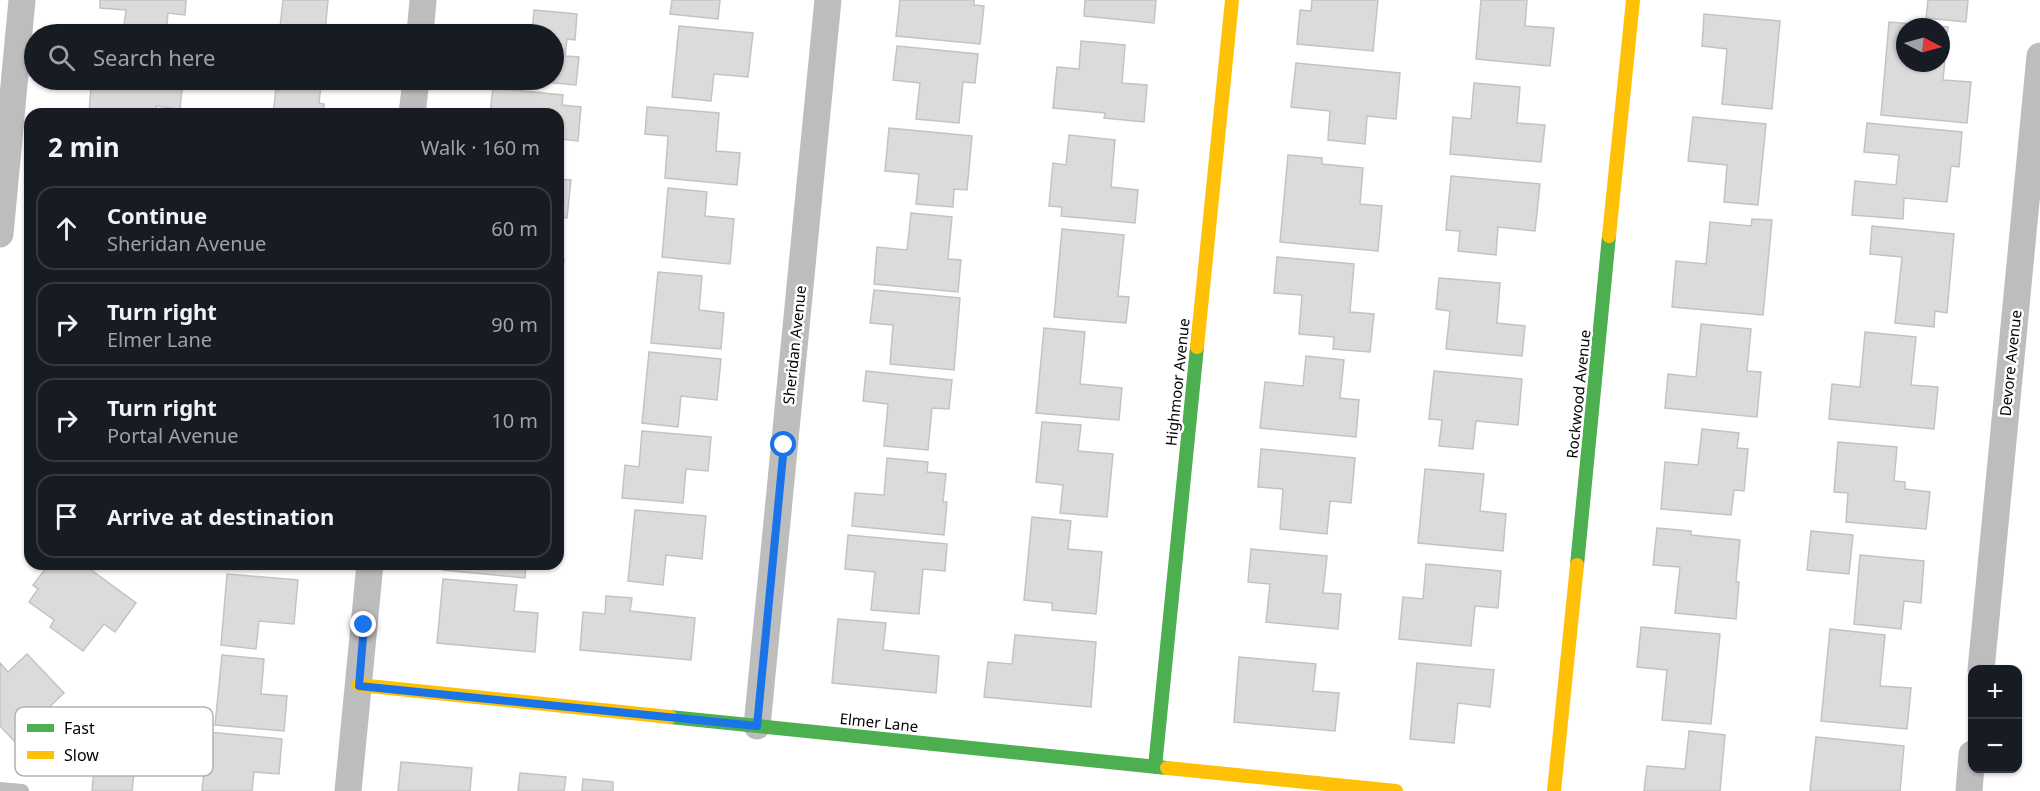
<!DOCTYPE html>
<html lang="en">
<head>
<meta charset="utf-8">
<style>
	body { margin:0; font-family:"Noto Sans",sans-serif; background:#242831; color:#f1f3f6 }
	.controls { position:absolute; right:18px; bottom:18px; display:grid; overflow:hidden; border-radius:12px; box-shadow:0 2px 4px #0004 }
	.controls button { width:54px; height:54px; display:grid; place-items:center; padding:0; border:0; border-bottom:2px solid #363941; background:#171b24; color:#f1f3f6; font:30px sans-serif }
	.compass { position:absolute; left:1896px; top:18px; width:54px; height:54px; border-radius:50%; background:#171b24; box-shadow:0 2px 4px #0004; rotate:96deg }
	.stop { position:absolute; width:18px; height:18px; margin:-14px; border:4px solid #1a73e8; border-radius:50%; background:#fff }
	.stop.end { background:#1a73e8; border-color:#fff; box-shadow:0 2px 6px #0008 }
	.list { margin:0; padding:0; list-style:none }
	h2 { display:flex; justify-content:space-between; align-items:center; height:78px; margin:0; padding:0 24px; font-size:26px }
	h2 small { font-size:20px; font-weight:400; color:#9ea1a6 }
	.list li { display:grid; grid-template-columns:39px 1fr auto; gap:18px; align-items:center; box-sizing:border-box; height:84px; margin:0 12px 12px; padding:0 12px; border:2px solid #363941; border-radius:18px }
	.list b { display:block; font-size:22px; white-space:nowrap }
	.list p { margin:0; font-size:20px; white-space:nowrap; color:#9ea1a6 }
	.list em { font-size:20px; font-style:normal; color:#9ea1a6 }
	.icon { flex:none; width:33px; height:33px; fill:none; stroke:currentColor; stroke-width:2; stroke-linecap:round; stroke-linejoin:round }
	.map { position:relative; flex:none; width:2040px; height:791px; overflow:hidden }
	.search { position:absolute; background:#171b24; box-shadow:0 2px 4px #0004; left:24px; top:24px; width:540px; height:66px; display:flex; align-items:center; gap:15px; box-sizing:border-box; padding:0 21px; border-radius:33px; color:#9ea1a6; font-size:22px }
	.panel { position:absolute; background:#171b24; box-shadow:0 2px 4px #0004; left:24px; top:108px; width:540px; height:462px; border-radius:18px }
	.map>svg:first-child { display:block }
	.building { fill:#dbdbdb; stroke:#c3c3c3; stroke-width:1.5; fill-rule:evenodd }
	.lines { fill:none; stroke-linecap:round; stroke-linejoin:round }
	.lane { stroke:#bdbdbd; stroke-width:14 }
	.street { stroke:#bdbdbd; stroke-width:27 }
	.fast { stroke:#4caf50; stroke-width:14 }
	.slow { stroke:#ffc107; stroke-width:14 }
	.route { stroke:#1a73e8; stroke-width:8 }
	.labels { text-anchor:middle; dominant-baseline:central; stroke-width:5; stroke-linejoin:round; paint-order:stroke }
	.street-label { font-size:15px; fill:#000; stroke:#fff }
	.key { fill:#fff; stroke:#b2b2b2; stroke-width:1.5 }
	.key-label { font-size:16px; fill:#000 }
</style>
</head>
<body>
<div class="map">
<svg width="2040" height="791" viewBox="0 0 2040 791">
	<rect width="100%" height="100%" fill="#fff"/>
	<!-- building -->
	<path class="building" d="M100,0H186L185,15L168,13L166,34H123L126,10L100,8Z
		M283,0H328L325,32L349,34H264L265,26L280,27Z
		M672,0H720L718,19L670,14Z
		M900,0H974V5L984,6L980,44L896,36Z
		M1085,0H1156L1154,23L1084,16Z
		M1312,0H1378L1373,51L1297,44L1300,10L1311,11Z
		M1481,0H1527L1525,26L1554,28L1550,66L1476,59Z
		M1928,0H1968L1966,22L1926,18Z
		M534,10L577,14L575,40L567,39L565,56L579,57L576,85L523,80H554V34H532Z
		M1704,14L1780,21L1772,109L1722,104L1727,49L1702,46Z
		M1889,22L1948,27L1943,80L1971,82L1967,123L1881,115ZM1905,27H1941V63H1905Z
		M679,26L753,33L748,77L714,74L711,101L672,97Z
		M1081,41L1125,45L1122,83L1147,85L1144,122L1104,118L1105,113L1053,108L1057,67L1079,69Z
		M897,46L978,54L975,83L963,82L959,123L916,119L920,83L893,80Z
		M1296,63L1400,73L1396,119L1367,116L1365,144L1328,140L1330,111L1291,107Z
		M119,80H183L180,109L156,106V114H89L91,87L118,89Z
		M277,81L321,85L319,103L324,104L323,114H273Z
		M1474,83L1520,87L1517,123L1545,125L1541,162L1450,154L1453,117L1471,119Z
		M493,88L563,95L562,105L581,107L578,141L560,139L558,153V114H490Z
		M647,107L719,113L716,151L740,153L737,185L665,178L668,136L645,134Z
		M1693,117L1766,124L1758,205L1724,202L1727,165L1688,161Z
		M1867,123L1962,132L1959,167L1951,166L1947,202L1904,198L1903,219L1852,215L1855,181L1896,185L1899,155L1864,152Z
		M889,128L972,136L967,190L954,189L953,207L916,204L919,174L885,171Z
		M1069,135L1115,140L1111,187L1138,190L1135,223L1061,216L1062,207L1049,206L1053,163L1066,165Z
		M1288,155L1322,158V164L1363,168L1360,204L1382,206L1378,251L1280,242Z
		M1451,176L1540,184L1535,231L1498,227L1496,255L1458,251L1460,231L1446,230Z
		M558,179L571,180L567,218L558,217Z
		M668,188L707,192L705,216L734,219L730,264L662,257Z
		M911,213L952,217L948,259L961,260L958,292L874,284L877,247L907,250Z
		M1752,219L1772,220L1763,315L1672,307L1676,261L1706,264L1710,222L1751,226Z
		M1872,226L1954,234L1947,313L1935,311L1934,327L1895,323L1902,257L1870,254Z
		M1062,229L1124,235L1118,296L1129,297L1126,323L1054,317Z
		M1277,257L1354,264L1350,312L1374,314L1370,352L1333,349L1334,337L1299,334L1302,295L1274,293Z
		M558,259H564L560,299H558Z
		M658,272L702,276L699,310L724,313L721,349L651,343Z
		M1439,278L1500,283L1497,323L1525,326L1522,356L1446,349L1450,311L1436,309Z
		M874,290L960,298L954,370L890,364L893,325L870,323Z
		M1701,324L1751,329L1747,371L1761,372L1757,417L1665,408L1668,374L1696,377Z
		M1044,328L1085,332L1080,384L1122,388L1119,420L1036,413Z
		M1865,332L1916,337L1911,385L1938,387L1934,429L1829,419L1832,384L1860,387Z
		M649,352L721,359L717,400L681,396L678,427L642,423Z
		M1306,356L1344,360L1340,398L1359,400L1356,437L1260,428L1265,382L1303,386Z
		M866,371L952,380L949,409L932,408L928,450L884,446L888,404L863,401Z
		M1434,371L1522,379L1518,425L1476,421L1473,449L1439,446L1442,420L1429,419Z
		M1042,422L1081,425L1078,451L1113,454L1107,517L1060,513L1063,485L1036,482Z
		M1702,429L1739,433L1737,448L1748,449L1744,491L1734,490L1731,515L1661,509L1665,462L1698,465Z
		M642,431L711,437L708,471L686,469L683,503L622,498L625,465L639,467Z
		M1838,442L1897,447L1894,481L1905,482V489L1930,492L1926,529L1846,522L1848,493L1834,492Z
		M1261,449L1355,458L1351,503L1330,501L1327,534L1280,529L1283,489L1258,487Z
		M887,458L928,462L927,472L946,474L943,502H947L944,535L852,526L855,493L884,495Z
		M1425,469L1484,474L1480,511L1506,514L1503,551L1418,543Z
		M635,510L706,516L702,559L666,555L663,585L628,581Z
		M1032,517L1071,521L1068,549L1102,552L1096,614L1052,610V603L1024,600Z
		M1657,528L1691,531V535L1740,540L1736,582H1739L1736,619L1675,613L1680,567L1653,565Z
		M1811,531L1853,535L1849,574L1807,570Z
		M848,535L947,544L945,571L923,569L919,614L871,610L875,572L845,569Z
		M1251,549L1327,556L1323,593L1341,594L1338,629L1266,622L1270,584L1248,582Z
		M1860,555L1924,561L1921,603L1904,601L1901,629L1854,624Z
		M49,564H83L136,603L115,632L104,624L83,651L50,627L54,620L29,602L38,589L33,585Z
		M444,564H526L525,578L443,570Z
		M1426,564L1501,571L1498,608L1475,606L1471,646L1399,639L1403,597L1423,599Z
		M227,574L298,580L294,624L259,621L256,649L221,645Z
		M443,579L517,585L514,611L538,613L535,652L437,643Z
		M606,596L632,598L630,611L695,618L691,660L580,650L583,612L605,614Z
		M838,619L886,623L883,650L939,656L936,693L832,683Z
		M1641,627L1720,634L1711,724L1662,720L1667,670L1637,667Z
		M1830,629L1885,635L1880,686L1911,688L1907,729L1821,721Z
		M1015,635L1096,642L1091,707L984,697L988,662L1012,664Z
		M27,654L64,693L14,741L0,726V663L8,672Z
		M222,655L264,659L261,694L287,696L284,731L215,725Z
		M1239,657L1316,664L1313,691L1339,693L1335,731L1234,722Z
		M1417,663L1494,670L1490,707L1458,703L1454,743L1410,739Z
		M1689,731L1725,735L1720,791H1644L1647,766L1685,769Z
		M208,732L282,739L279,774L254,772L252,791H202Z
		M1816,737L1904,746L1900,791H1810Z
		M96,750L136,754L132,791H92Z
		M401,762L472,768L470,791H398Z
		M520,773L566,777L564,791H518Z
		M583,779L613,782V791H582Z"/>
	<g class="lines">
		<!-- lane -->
		<path class="lane" d="M0,789L22,791"/>
		<!-- street -->
		<path class="street" d="M420,34L423,0
			M412,114L416,80
			M0,234L22,0
			M1981,670L2040,56
			M757,726L828,0
			M348,791L370,564
			M1969,791L1972,754"/>
		<!-- fast -->
		<path class="fast" d="M1577,565L1609,236
			M670,717L1167,768
			M1155,767L1197,347"/>
		<!-- slow -->
		<path class="slow" d="M1609,236L1633,0
			M1197,347L1232,0
			M359,685L670,717
			M1167,768L1396,791
			M1554,791L1577,565"/>
	</g>
	<g class="lines">
		<!-- route -->
		<path class="route" d="M364,625L359,686L757,726L784,445"/>
	</g>
	<g class="labels">
		<!-- street labels -->
		<g class="street-label">
			<text transform="translate(794 345) rotate(-84)">Sheridan Avenue</text>
			<text transform="translate(2010 363) rotate(-84)">Devore Avenue</text>
			<text transform="translate(1177 382) rotate(-84)">Highmoor Avenue</text>
			<text transform="translate(1578 394) rotate(-84)">Rockwood Avenue</text>
			<text transform="translate(879 722) rotate(6)">Elmer Lane</text>
		</g>
	</g>
	<!-- legend -->
	<rect x="15" y="707" width="198" height="69" rx="9" class="key"/>
	<rect x="27" y="724" width="27" height="8" fill="#4caf50"/>
	<rect x="27" y="751" width="27" height="8" fill="#ffc107"/>
	<g class="key-label">
		<text x="64" y="734">Fast</text>
		<text x="64" y="761">Slow</text>
	</g>
</svg>
<div class="controls">
<button>+</button>
<button>−</button>
</div>
<svg class="compass" viewBox="-18 -18 36 36"><path d="M0-13l5 13h-10z" fill="#e53935"/><path d="M0 13l5-13h-10z" fill="#9ea1a6"/></svg>
<div class="stop" style="left:784px;top:445px"></div>
<div class="stop end" style="left:364px;top:625px"></div>
<div class="search"><svg class="icon" aria-label="search" viewBox="0 0 24 24"><circle cx="10" cy="10" r="6"/><path d="M15 15l6 6"/></svg>Search here</div>
<section class="panel">
<h2>2 min<small>Walk · 160 m</small></h2>
<ul class="list">
<li><svg class="icon" aria-label="ahead" viewBox="0 0 24 24"><path d="M12 20V5M6 11l6-6 6 6"/></svg><div><b>Continue</b><p>Sheridan Avenue</p></div><em>60 m</em></li>
<li><svg class="icon" aria-label="right" viewBox="0 0 24 24"><path d="M7 20v-9h11M14 6l5 5-5 5"/></svg><div><b>Turn right</b><p>Elmer Lane</p></div><em>90 m</em></li>
<li><svg class="icon" aria-label="right" viewBox="0 0 24 24"><path d="M7 20v-9h11M14 6l5 5-5 5"/></svg><div><b>Turn right</b><p>Portal Avenue</p></div><em>10 m</em></li>
<li><svg class="icon" aria-label="arrive" viewBox="0 0 24 24"><path d="M6 21V4h12l-3 4 3 4H6"/></svg><div><b>Arrive at destination</b></div></li>
</ul>
</section>
</div>
</body>
</html>
